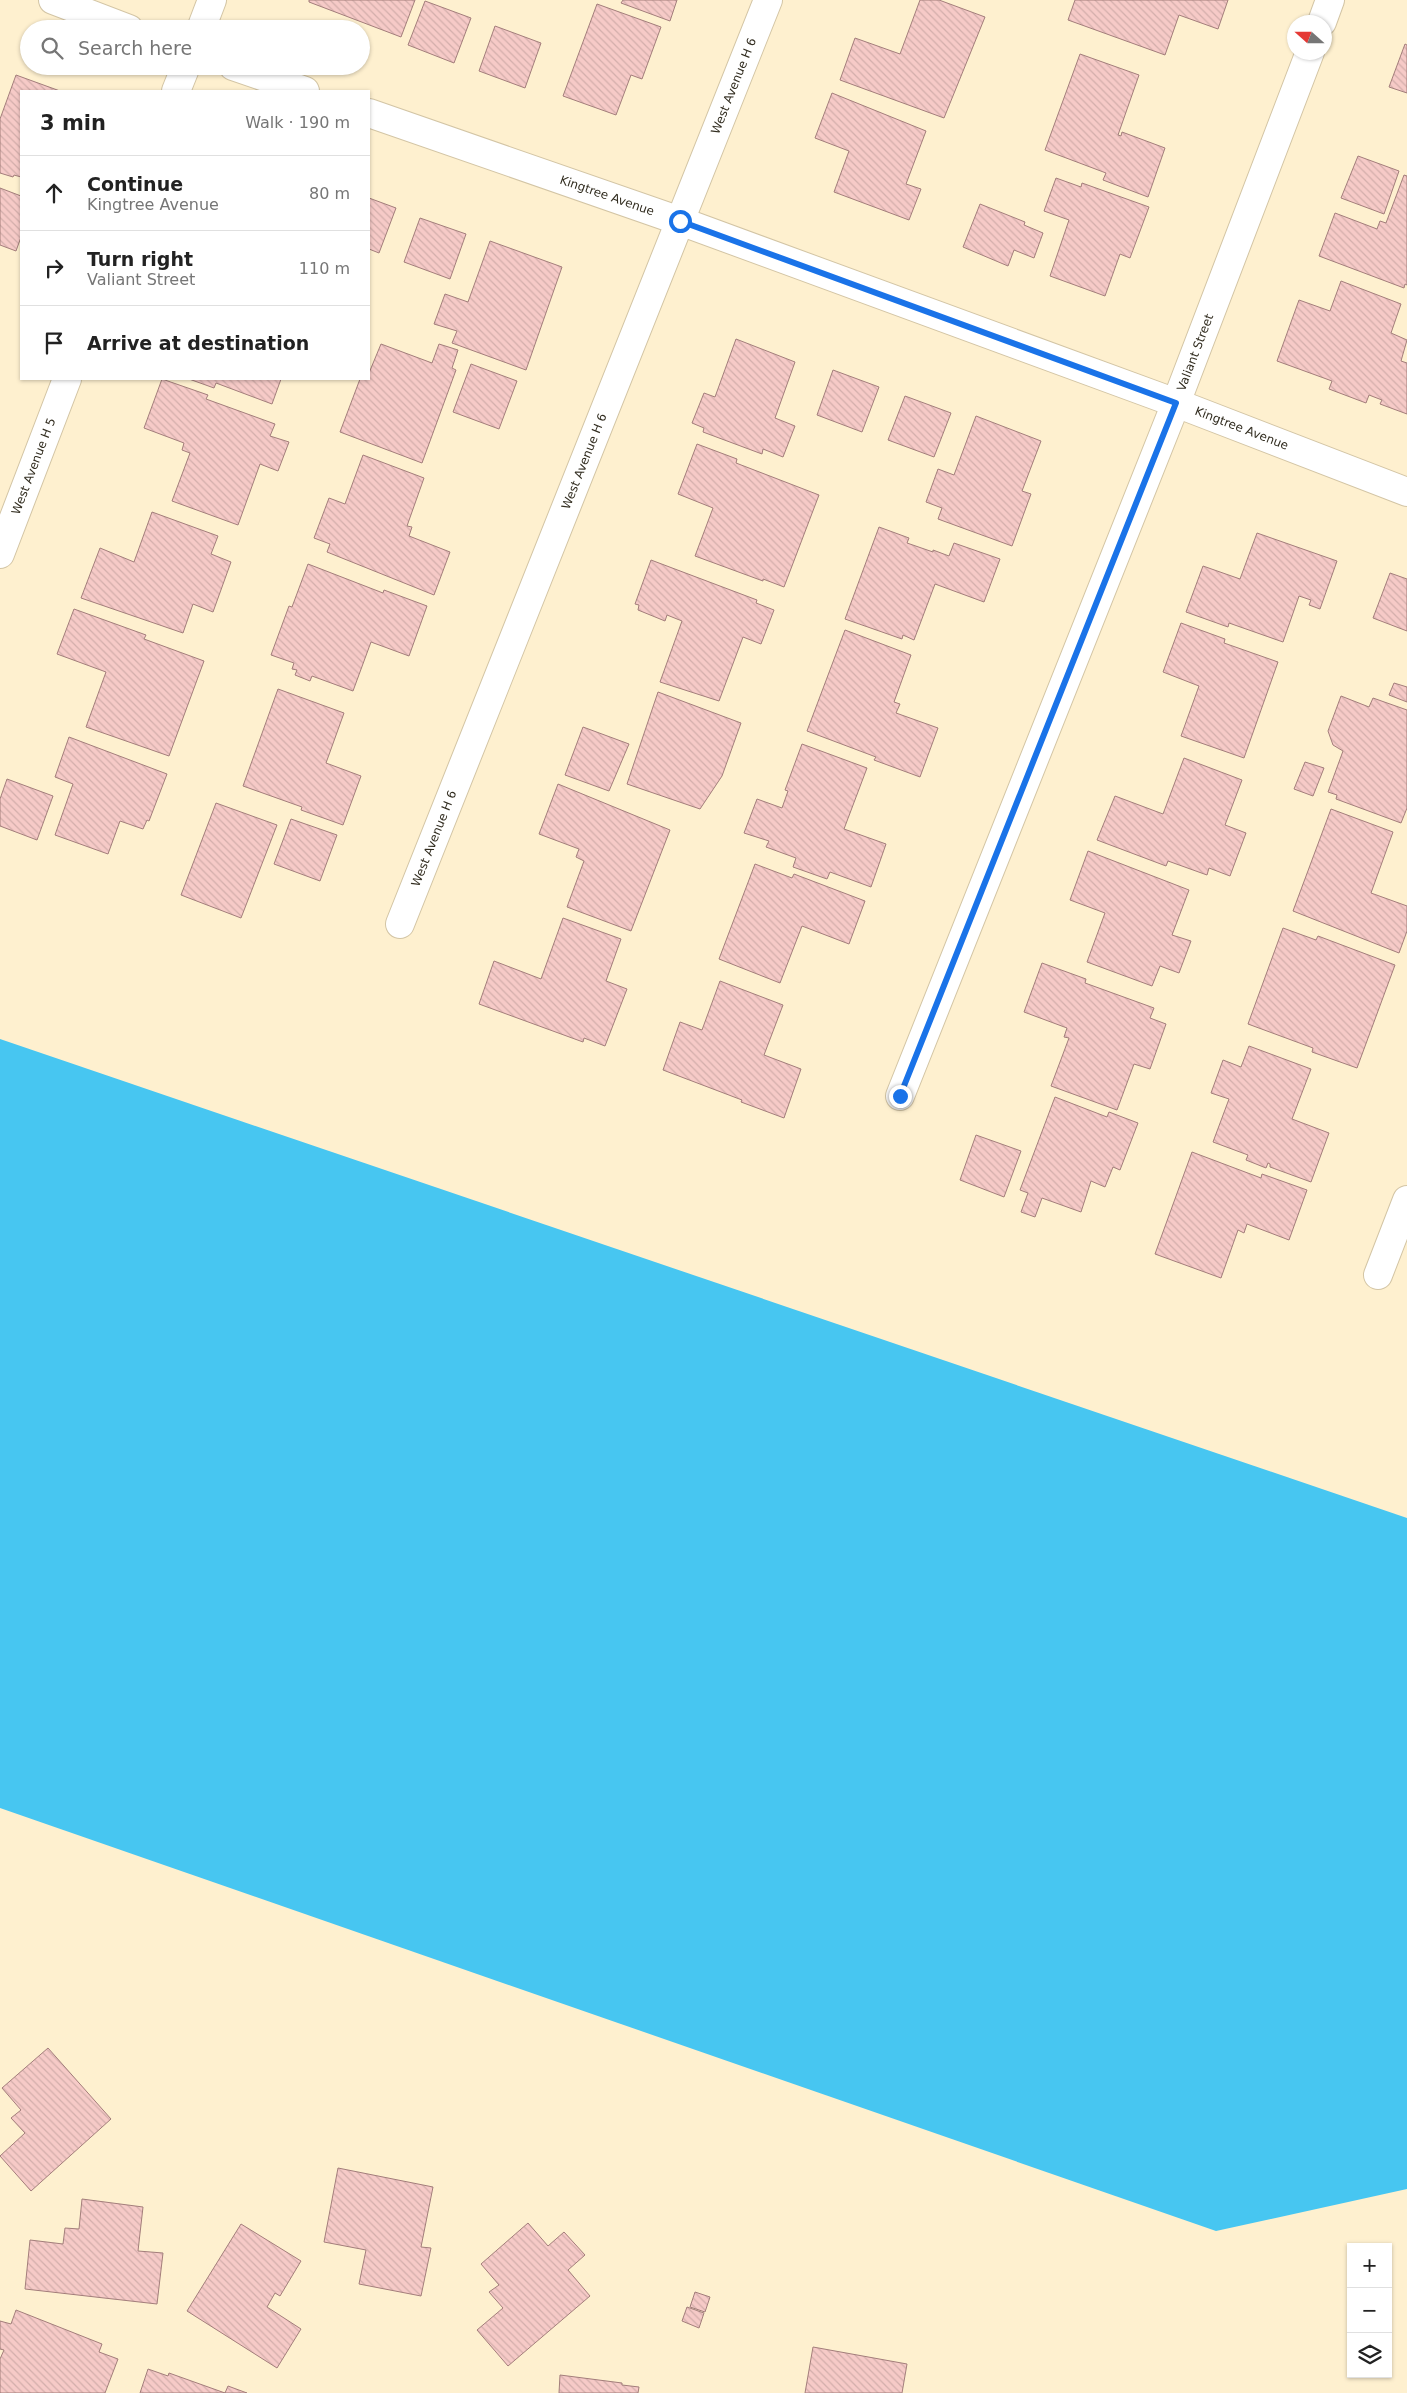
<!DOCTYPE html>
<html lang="en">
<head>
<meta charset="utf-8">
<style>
	body { margin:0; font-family:"DejaVu Sans",sans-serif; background:#f2f2f2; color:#222 }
	.controls { position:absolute; right:15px; bottom:15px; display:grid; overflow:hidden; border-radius:0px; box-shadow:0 1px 4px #0004 }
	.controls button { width:45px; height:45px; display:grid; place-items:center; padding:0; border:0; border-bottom:1px solid #e0e0e0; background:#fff; color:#222; font:25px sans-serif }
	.compass { position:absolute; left:1287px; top:15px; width:45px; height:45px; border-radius:50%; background:#fff; box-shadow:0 1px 4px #0004; rotate:291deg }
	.stop { position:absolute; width:15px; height:15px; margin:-11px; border:4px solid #1a73e8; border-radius:50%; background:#fff }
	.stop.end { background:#1a73e8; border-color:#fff; box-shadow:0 1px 5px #0008 }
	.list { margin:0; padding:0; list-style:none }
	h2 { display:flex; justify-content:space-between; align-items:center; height:65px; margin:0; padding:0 20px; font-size:21px }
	h2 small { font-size:16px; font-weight:400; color:#767676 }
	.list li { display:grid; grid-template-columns:32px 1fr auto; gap:15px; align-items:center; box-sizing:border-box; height:75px; padding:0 20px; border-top:1px solid #e0e0e0 }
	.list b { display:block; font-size:19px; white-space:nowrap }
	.list p { margin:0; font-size:16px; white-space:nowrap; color:#767676 }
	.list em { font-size:16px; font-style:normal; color:#767676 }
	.icon { flex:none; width:28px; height:28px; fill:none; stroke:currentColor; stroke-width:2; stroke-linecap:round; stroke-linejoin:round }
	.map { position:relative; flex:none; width:1407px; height:2393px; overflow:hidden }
	.search { position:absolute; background:#fff; box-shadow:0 1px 4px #0004; left:20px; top:20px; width:350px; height:55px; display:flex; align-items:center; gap:12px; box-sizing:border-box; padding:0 18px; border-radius:28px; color:#767676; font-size:19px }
	.panel { position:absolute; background:#fff; box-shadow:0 1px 4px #0004; left:20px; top:90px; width:350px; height:290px; border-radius:0px }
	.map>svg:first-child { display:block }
	.water { fill:#47c6f1 }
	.building { fill:url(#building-back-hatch); stroke:#a37e7b }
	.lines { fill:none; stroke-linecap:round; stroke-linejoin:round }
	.minor-casing { stroke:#d3c5a5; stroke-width:30 }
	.minor { stroke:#fff; stroke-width:28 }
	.route { stroke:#1a73e8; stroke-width:6 }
	.labels { text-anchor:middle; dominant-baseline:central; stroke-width:4; stroke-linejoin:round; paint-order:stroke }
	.street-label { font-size:12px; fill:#322d20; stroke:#fefefe }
</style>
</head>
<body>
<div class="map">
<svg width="1407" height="2393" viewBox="0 0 1407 2393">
	<defs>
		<pattern id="building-back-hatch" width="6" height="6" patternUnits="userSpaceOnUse" patternTransform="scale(1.25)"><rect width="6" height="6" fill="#f6cac7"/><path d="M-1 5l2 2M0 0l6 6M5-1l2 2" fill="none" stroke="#d3aeab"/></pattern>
	</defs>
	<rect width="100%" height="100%" fill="#fef0cf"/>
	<!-- water -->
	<path class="water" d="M0,1039L1407,1518V2189L1216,2231L0,1808Z"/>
	<!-- building -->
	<path class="building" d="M309,0H415L401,37L309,2Z
		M623,0H677L670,21L621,3Z
		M920,0H939L985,17L944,118L840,80L855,38L900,54Z
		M1075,0H1228L1218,29L1179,15L1165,55L1068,20Z
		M425,1L471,18L454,63L408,45Z
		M597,4L661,27L642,79L631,75L616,115L563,96Z
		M495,26L541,43L525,88L479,71Z
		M1405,44L1407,45V93L1389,87Z
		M1080,54L1139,75L1118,135L1121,136L1122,132L1165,148L1148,197L1103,180L1106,173L1045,150Z
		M16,75L60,91H21V177L14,175L13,177L0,173V119Z
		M832,93L926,131L906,184L921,189L909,220L834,192L849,151L815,138Z
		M1358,156L1399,171L1384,214L1341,198Z
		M1404,175L1407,176V285L1405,284L1404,288L1319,256L1335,213L1377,229L1380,221L1386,223Z
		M1056,178L1081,187L1082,183L1149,207L1130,258L1120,254L1105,296L1050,276L1069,220L1044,211Z
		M0,188L21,196V237L16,251L0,245Z
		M369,198L396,208L379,253L369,249Z
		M980,204L1025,222L1024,225L1043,233L1034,258L1014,250L1008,266L963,247Z
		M420,218L466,234L450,279L404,262Z
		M490,241L562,267L526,370L452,343L457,331L434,324L445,294L468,302Z
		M1341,281L1401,304L1391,333L1407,340L1401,361L1407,363V414L1380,404L1382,400L1369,395L1366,403L1329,389L1332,381L1277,361L1299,300L1330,311Z
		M736,339L795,362L775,418L795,426L783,457L763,449L762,454L703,432L704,428L692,423L704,393L715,397Z
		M381,344L432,363L439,344L458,350L452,368L456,370L422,463L340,432L360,379H369V373Z
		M471,364L517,381L499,429L453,412Z
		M833,370L879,387L862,432L817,415Z
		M162,379L208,395L206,399L275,424L270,436L289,442L278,471L260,464L238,525L172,501L190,453L182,450L184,443L144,428Z
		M189,379H281L272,404L216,383L214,388Z
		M905,396L951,413L934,457L888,440Z
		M976,416L1041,441L1022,491L1031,494L1012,546L938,519L942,508L926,502L938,469L954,475Z
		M697,444L737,459L736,463L819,495L784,587L763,579V581L695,556L713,508L678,494Z
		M363,455L424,478L407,526L412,527L409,536L450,552L434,595L327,552L330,544L314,538L329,498L345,504Z
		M152,512L218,536L211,554L231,562L213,612L193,604L183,633L81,598L100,548L134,562Z
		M879,527L909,538L907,543L933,552V550L949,556L954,543L1000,559L984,602L935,584L914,640L903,635L902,639L845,619Z
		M1257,533L1337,561L1320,609L1309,605L1311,600L1299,596L1283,642L1229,623L1228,627L1186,612L1203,566L1240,579Z
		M651,560L757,600L756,603L774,610L761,644L743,637L719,701L660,682L682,621L667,615L665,621L638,610L639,605L635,604Z
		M308,564L383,593L384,590L427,606L409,656L371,642L353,691L312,676L310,681L295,675L297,670L292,669L294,663L271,655L289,606L292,607Z
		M1390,573L1407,579V631L1373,618Z
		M74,609L146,635L144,639L204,661L169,756L86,727L106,672L57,654Z
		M1181,623L1225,639L1224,643L1278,662L1244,758L1181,736L1199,686L1163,672Z
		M845,630L911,655L894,702L900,704L896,713L938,728L920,777L874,760L876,757L807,731Z
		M1394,683L1407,687V702L1389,695Z
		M278,689L344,713L326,763L361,776L343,825L301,810L302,807L243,786Z
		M658,692L741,723L722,776L700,809L627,784Z
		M1341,696L1369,707L1373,698L1407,710V808L1401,823L1336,799L1337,795L1328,792L1343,751L1333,745L1328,731Z
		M583,727L629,744L609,791L565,775Z
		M69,737L167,774L149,821L147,820L143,829L120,821L108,854L55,835L73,784L55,777Z
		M802,744L867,768L844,829L886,844L871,887L830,872L827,879L793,867L796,858L766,847L769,841L744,833L757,799L782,808L788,791L785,790Z
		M1184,758L1242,780L1225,825L1246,833L1230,876L1209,868L1207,875L1168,861L1166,866L1097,840L1115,796L1163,814Z
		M1305,762L1324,768L1313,796L1294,789Z
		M7,779L53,796L37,840L0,826V799Z
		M558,784L670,830L631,931L567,907L584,861L576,857L579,849L539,834Z
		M216,803L277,825L241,918L181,895Z
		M1331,809L1393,832L1371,893L1407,906V931L1399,953L1293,911Z
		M291,819L337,835L320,881L274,864Z
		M1088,851L1189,890L1172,935L1191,941L1179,973L1160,966L1152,986L1087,962L1105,913L1070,900Z
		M755,864L792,878L794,874L865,901L849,944L802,926L780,983L719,959Z
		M563,918L621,939L606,981L627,989L605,1046L584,1038L583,1042L479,1004L494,961L541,979Z
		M1283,928L1316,940L1318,936L1395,965L1357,1068L1312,1052L1313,1048L1248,1024Z
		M1042,963L1086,979L1085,983L1154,1008L1150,1018L1166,1024L1150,1069L1134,1064L1117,1110L1051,1086L1069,1038L1064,1037L1067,1028L1024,1012Z
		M720,981L783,1005L764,1055L801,1069L784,1118L741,1102L742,1100L663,1070L680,1022L702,1030Z
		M1249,1046L1311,1069L1292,1119L1329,1133L1311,1182L1270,1167V1164L1268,1163L1266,1168L1246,1160L1248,1155L1213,1142L1229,1099L1211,1093L1223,1060L1241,1067Z
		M1055,1097L1107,1117L1109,1112L1138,1123L1120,1170L1113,1167L1105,1187L1091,1181L1081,1212L1042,1198L1035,1217L1021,1212L1028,1193L1020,1190Z
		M976,1135L1021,1151L1004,1197L960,1180Z
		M1192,1152L1261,1178L1262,1174L1307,1190L1289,1240L1247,1224L1244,1233L1238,1230L1221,1278L1155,1254Z
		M48,2048L111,2119L31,2191L0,2156L25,2133L11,2118L21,2110L2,2088Z
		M338,2168L433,2187L421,2247L431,2248L421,2296L359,2284L366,2250L324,2242Z
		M82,2199L143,2207L138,2251L163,2253L157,2304L25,2289L30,2240L63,2244L65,2228L79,2229Z
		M528,2223L548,2246L564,2232L585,2255L568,2270L590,2296L508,2366L477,2330L503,2308L489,2292L499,2285L481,2264Z
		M241,2224L301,2261L280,2296L275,2293L267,2307L301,2329L277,2368L187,2311Z
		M695,2292L710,2297L705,2312L690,2307Z
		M687,2307L704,2313L699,2328L682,2321Z
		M16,2310L102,2344L99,2352L118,2359L105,2393H0V2359L4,2350L0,2349V2321L11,2324Z
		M813,2347L907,2364L902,2393H805Z
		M148,2369L168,2376L169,2373L225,2393L228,2386L247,2393H140Z
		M560,2375L622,2383V2385L639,2387L638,2393H559Z"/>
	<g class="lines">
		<defs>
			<g id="minor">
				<path d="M53,0L129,29"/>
				<path d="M1322,22L1330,0"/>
				<path d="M201,29L212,0"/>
				<path d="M233,66L305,91"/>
				<path d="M176,91L186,66"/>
				<path id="s1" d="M369,113L680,221L1176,403L1407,492"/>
				<path id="s2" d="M0,554L67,379"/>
				<path id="s3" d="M400,924L768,0"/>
				<path id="s4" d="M900,1096L1176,403L1310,52"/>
				<path d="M1378,1275L1407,1200"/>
			</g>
		</defs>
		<!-- minor casing -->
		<use href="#minor" class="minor-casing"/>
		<!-- minor -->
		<use href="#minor" class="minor"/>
	</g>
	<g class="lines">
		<!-- route -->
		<path class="route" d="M680,221L1176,403L900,1096"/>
	</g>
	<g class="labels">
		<!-- street labels -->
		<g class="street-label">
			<text stroke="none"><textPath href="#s3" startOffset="902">West Avenue H 6</textPath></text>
			<text stroke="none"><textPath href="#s1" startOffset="252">Kingtree Avenue</textPath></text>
			<text stroke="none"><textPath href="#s4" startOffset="800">Valiant Street</textPath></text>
			<text stroke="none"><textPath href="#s1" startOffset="928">Kingtree Avenue</textPath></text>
			<text stroke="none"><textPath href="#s3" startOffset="498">West Avenue H 6</textPath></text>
			<text stroke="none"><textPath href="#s2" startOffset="94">West Avenue H 5</textPath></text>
			<text stroke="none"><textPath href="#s3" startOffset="92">West Avenue H 6</textPath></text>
		</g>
	</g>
</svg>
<div class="controls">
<button>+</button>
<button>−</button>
<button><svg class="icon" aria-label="layers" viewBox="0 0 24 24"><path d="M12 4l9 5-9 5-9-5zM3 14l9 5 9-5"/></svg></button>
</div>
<svg class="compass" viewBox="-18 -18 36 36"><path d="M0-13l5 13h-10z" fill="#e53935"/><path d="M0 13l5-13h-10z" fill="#767676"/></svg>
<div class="stop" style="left:680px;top:221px"></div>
<div class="stop end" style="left:900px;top:1096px"></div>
<div class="search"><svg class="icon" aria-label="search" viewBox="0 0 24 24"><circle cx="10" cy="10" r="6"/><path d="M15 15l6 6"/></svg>Search here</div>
<section class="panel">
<h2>3 min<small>Walk · 190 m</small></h2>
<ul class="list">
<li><svg class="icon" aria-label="ahead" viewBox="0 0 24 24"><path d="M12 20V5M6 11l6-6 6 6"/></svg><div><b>Continue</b><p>Kingtree Avenue</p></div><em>80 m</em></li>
<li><svg class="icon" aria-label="right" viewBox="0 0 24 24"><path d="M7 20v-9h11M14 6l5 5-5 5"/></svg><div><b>Turn right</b><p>Valiant Street</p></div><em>110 m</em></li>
<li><svg class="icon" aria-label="arrive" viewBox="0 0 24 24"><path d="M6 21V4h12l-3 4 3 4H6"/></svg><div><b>Arrive at destination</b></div></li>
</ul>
</section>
</div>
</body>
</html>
